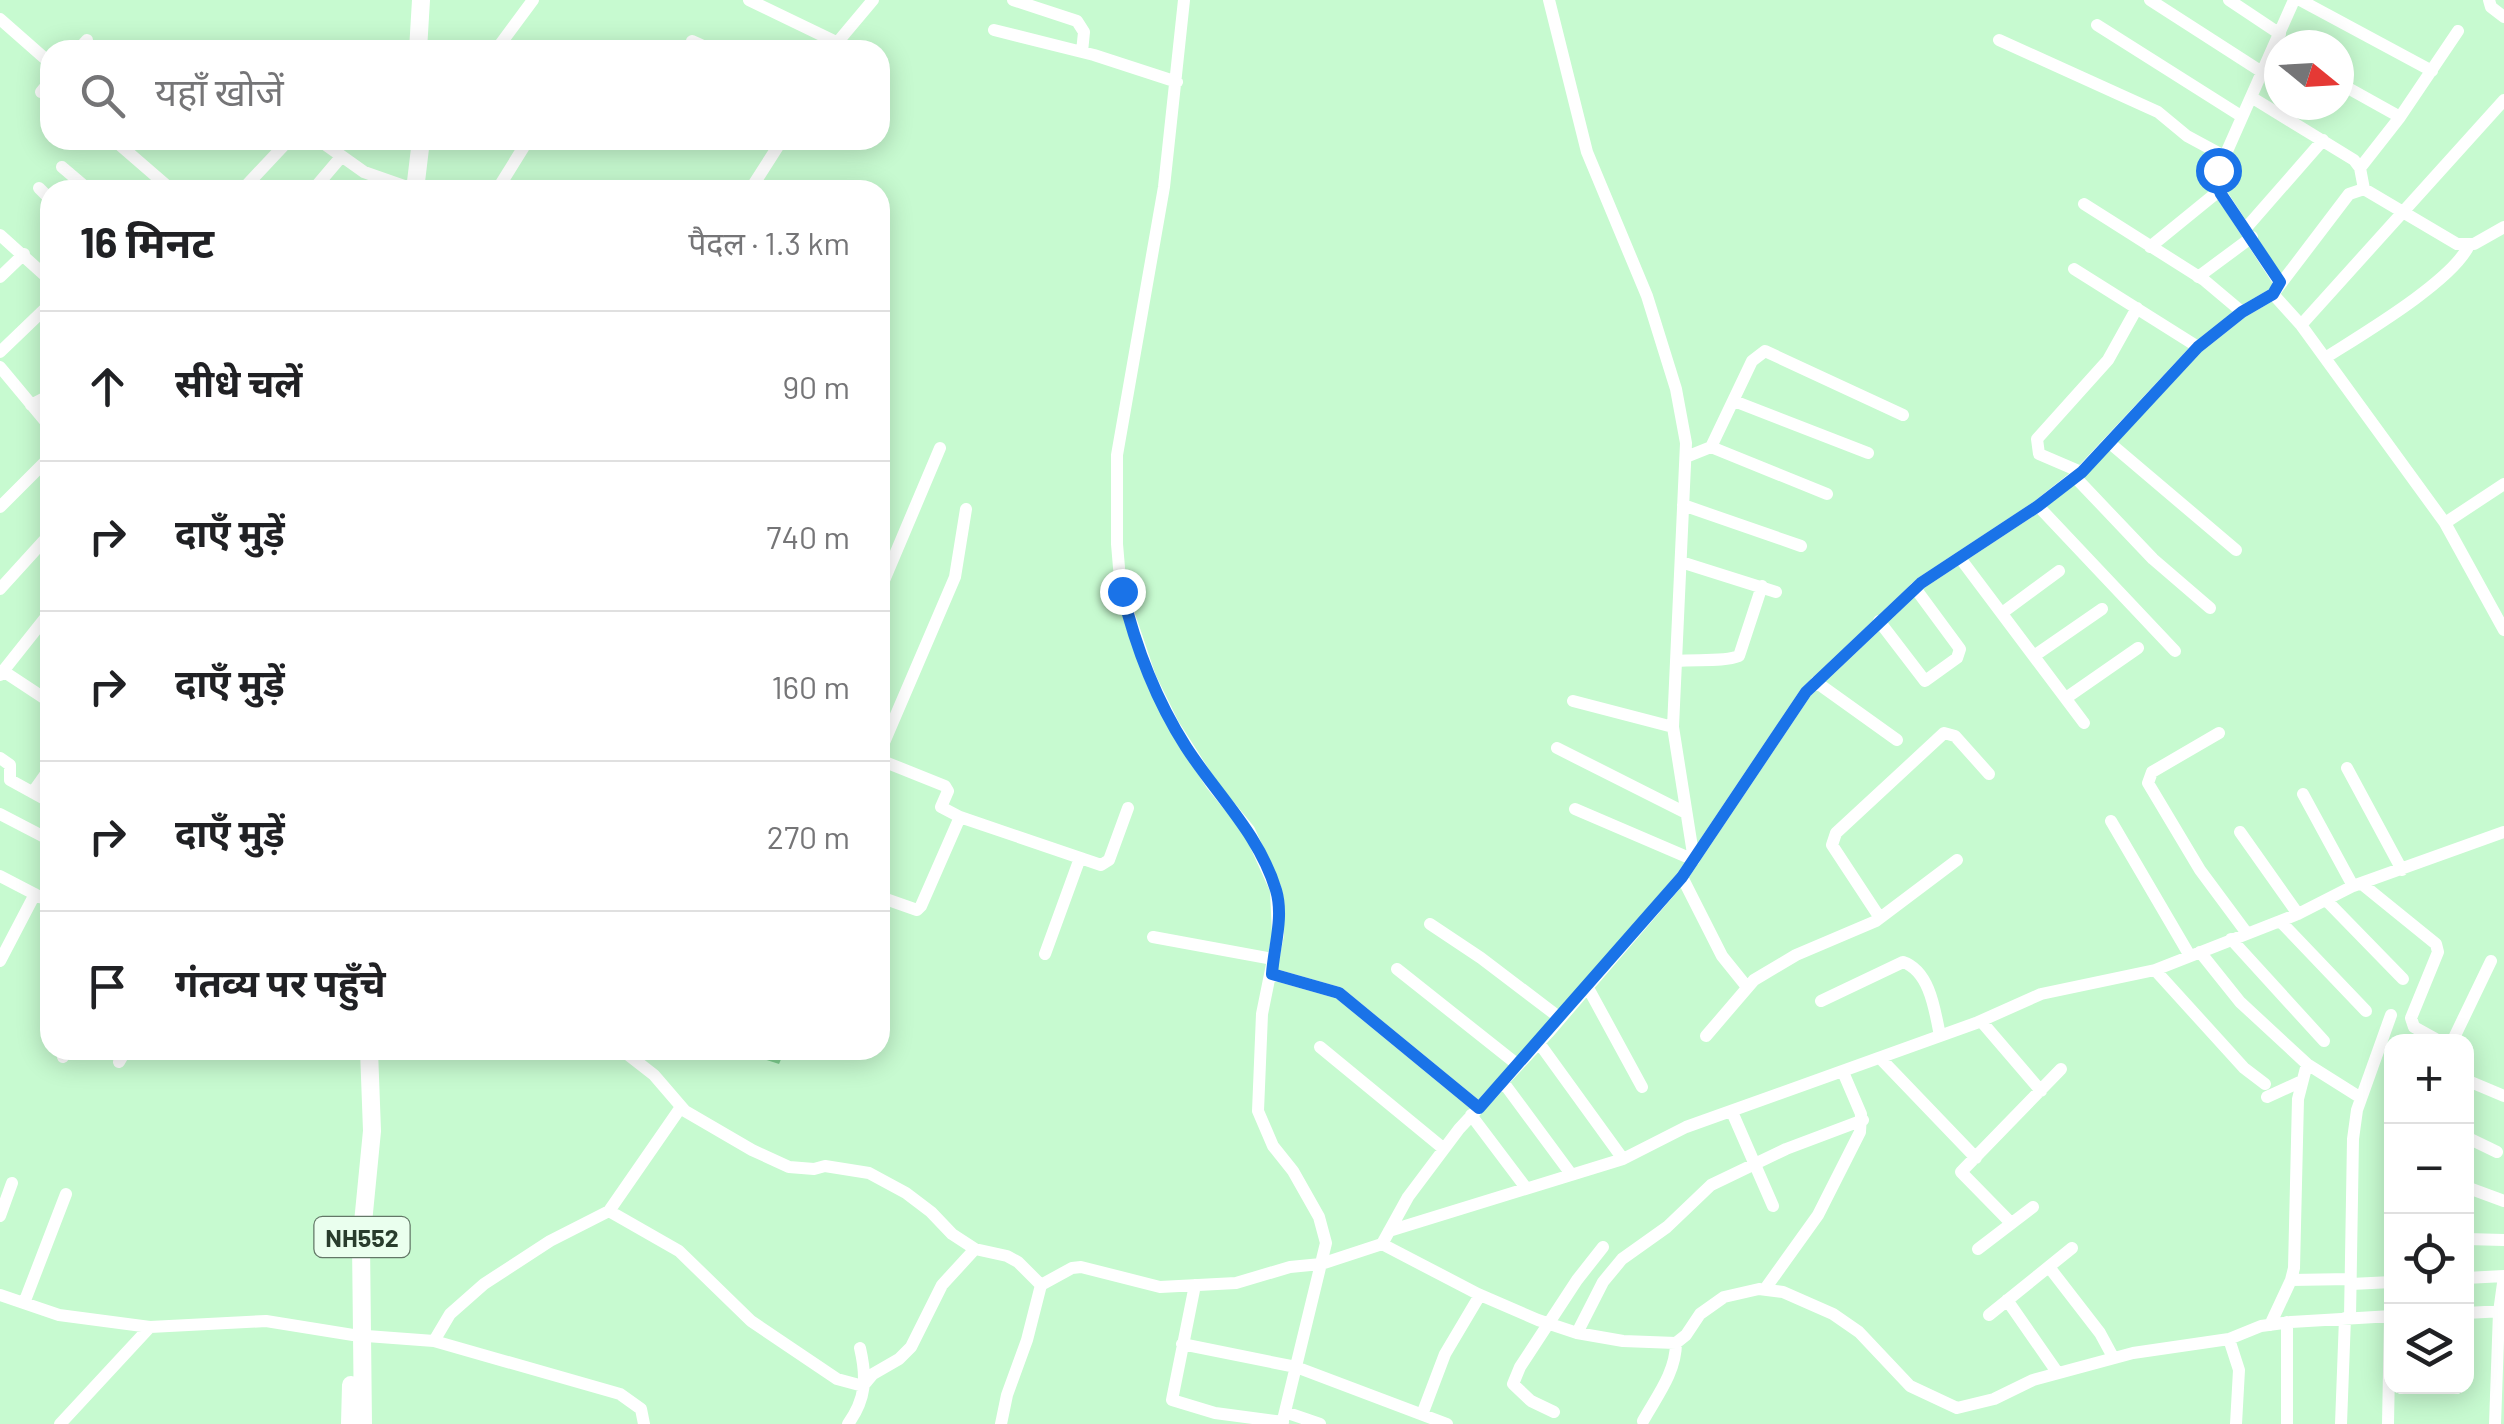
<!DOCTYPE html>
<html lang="hi">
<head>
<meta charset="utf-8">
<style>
	body { margin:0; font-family:Barlow,"Noto Sans Devanagari",sans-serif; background:#f2f2f2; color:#202124 }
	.controls { position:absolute; right:30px; bottom:30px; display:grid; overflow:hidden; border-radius:20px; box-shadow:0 5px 25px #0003 }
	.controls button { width:90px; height:90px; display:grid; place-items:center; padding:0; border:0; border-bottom:2px solid #e0e0e0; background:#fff; color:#202124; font:50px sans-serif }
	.compass { position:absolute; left:2264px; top:30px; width:90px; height:90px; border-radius:50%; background:#fff; box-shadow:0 5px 25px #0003; rotate:108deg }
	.stop { position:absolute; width:30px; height:30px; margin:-22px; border:8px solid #1a73e8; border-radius:50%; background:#fff }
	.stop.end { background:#1a73e8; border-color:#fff; box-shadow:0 2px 10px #0008 }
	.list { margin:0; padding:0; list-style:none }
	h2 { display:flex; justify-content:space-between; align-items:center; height:130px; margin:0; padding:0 40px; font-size:42px }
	h2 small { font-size:32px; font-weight:400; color:#757577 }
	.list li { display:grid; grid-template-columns:65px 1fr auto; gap:30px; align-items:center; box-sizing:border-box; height:150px; padding:0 40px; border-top:2px solid #e0e0e0 }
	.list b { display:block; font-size:38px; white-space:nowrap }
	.list em { font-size:32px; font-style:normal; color:#757577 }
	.icon { flex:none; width:55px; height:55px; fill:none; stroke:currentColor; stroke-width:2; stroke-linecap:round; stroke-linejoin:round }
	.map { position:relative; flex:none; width:2504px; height:1424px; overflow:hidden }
	.search { position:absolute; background:#fff; box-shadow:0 5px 25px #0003; left:40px; top:40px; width:850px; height:110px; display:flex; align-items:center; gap:25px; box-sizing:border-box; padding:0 35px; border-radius:30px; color:#757577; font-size:38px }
	.panel { position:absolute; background:#fff; box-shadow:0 5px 25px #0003; left:40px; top:180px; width:850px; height:880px; border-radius:30px }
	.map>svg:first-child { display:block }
	.water { fill:#7fd090 }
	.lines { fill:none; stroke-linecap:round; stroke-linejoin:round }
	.minor { stroke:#fff; stroke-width:12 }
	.highway { stroke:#fff; stroke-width:18 }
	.route { stroke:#1a73e8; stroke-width:12 }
	.labels { text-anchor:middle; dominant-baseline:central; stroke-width:9; stroke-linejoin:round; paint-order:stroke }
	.shield { fill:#eaffee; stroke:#637767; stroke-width:2.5 }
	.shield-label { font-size:25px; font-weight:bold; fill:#293d2d }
</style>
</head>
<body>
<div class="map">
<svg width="2504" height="1424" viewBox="0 0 2504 1424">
	<rect width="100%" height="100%" fill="#c7fad0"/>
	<!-- water -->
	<path class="water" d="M736,1050H785L779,1064Z"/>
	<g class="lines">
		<!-- minor -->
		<path class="minor" d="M749,0L836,42
			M1013,0L1077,21L1084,32L1082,52
			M1184,0L1164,187L1117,455V544L1121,591L1150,677L1173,724L1212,785L1249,830L1276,890L1278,935L1262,1014L1258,1111L1273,1146L1293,1171L1319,1217L1326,1243L1282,1424
			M1549,0L1587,152L1647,296L1676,389L1686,443L1673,727L1694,860L1575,809
			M2150,0L2262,72
			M2229,0L2280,34
			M2300,0L2432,71
			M2489,0L2491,7L2504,17
			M0,19L50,63
			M2097,25L2241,116
			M994,30L1094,55L1177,82
			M1999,40L2158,112L2187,136L2224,156
			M692,41L712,50
			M78,50L87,40
			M496,50L533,0
			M831,50L873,0
			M2339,83L2400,117
			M41,92L50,81
			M2251,97L2354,160L2360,168L2364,189
			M114,140L166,185L176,190
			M319,140L364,172L404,186
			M62,167L89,190
			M2360,168L2400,117L2458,31
			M39,188L50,199
			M242,190L289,140
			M313,190L341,157
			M497,190L528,140
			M750,190L782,140
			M2084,204L2204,280L2242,312
			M2246,228L2323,140
			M0,235L50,280
			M2150,247L2220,190
			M2074,269L2198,347
			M0,277L24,254
			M2198,277L2252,237
			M2279,282L2221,193L2216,176L2294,0
			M2273,294L2301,325L2445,523L2504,630
			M2301,325L2504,100
			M0,352L50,304
			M2325,358C2361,335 2453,281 2469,245
			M0,367L50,427
			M1734,401L1868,453
			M31,405L50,395
			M2111,444L2236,550
			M1711,447L1752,361L1765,351L1903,415
			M1686,457L1711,447L1827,494
			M2081,472L2039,454L2037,439L2108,360L2137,308
			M2075,477L2153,559L2210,608
			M1683,505L1801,546
			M2038,506L2175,651
			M0,507L50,457
			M2445,523L2504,484
			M1960,558L2084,723
			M1681,562L1776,592
			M0,589L50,534
			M880,590L940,448
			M2002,613L2059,571
			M1879,621L1925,681L1957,658L1960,649L1915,588
			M2034,656L2102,609
			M1677,661C1695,659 1724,662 1739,656L1762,586
			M3,671L50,702
			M0,675L50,612
			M1816,682L1897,740
			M2066,698L2138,648
			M1573,701L1673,727
			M2219,733L2152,772L2148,783L2200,870L2246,932
			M1557,748L1686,813
			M880,752L955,577L966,509
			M0,758L10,765V780L50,802
			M880,760L945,786L948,791L941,807L960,817L921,906L917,910L880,897
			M2347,768L2402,870
			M33,792L50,768
			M2303,794L2353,886
			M0,814L50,840
			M960,817L1101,865L1109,860L1128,808
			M2111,821L2190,956
			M2240,832L2298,914
			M0,876L50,902
			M1682,877L1722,956L1747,987
			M2362,884L2436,944L2438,952L2411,1018L2414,1027L2441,1042
			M2326,900L2403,979
			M1880,918L1832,845L1836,833L1944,733L1955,736L1989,774
			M2280,921L2366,1011
			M1430,924L1481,958L1560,1018
			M1153,937L1273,959
			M2231,939L2324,1041
			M2200,952L2240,1002L2307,1064L2361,1098
			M1045,954L1080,858
			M0,961L35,894
			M1397,969L1518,1065
			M2155,970L2244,1068L2265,1084
			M1272,974L1339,993L1479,1108
			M1587,986L1642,1087
			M1821,1001L1903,962C1930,971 1935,1011 1940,1036
			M1981,1021L2041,1091
			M1706,1036L1754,980L1796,955L1876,921L1957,860
			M2452,1042L2491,961
			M1539,1043L1623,1159
			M1320,1047L1444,1149
			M622,1050L654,1075L685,1111L752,1150L789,1167L814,1169L825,1166L869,1173L906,1193L931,1212L952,1234L975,1249L1007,1256L1018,1262L1041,1285
			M63,1057L67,1050
			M1880,1058L1976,1158
			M119,1062L126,1050
			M2466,1080L2504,1096
			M1503,1082L1571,1174
			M2267,1097L2302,1081
			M1732,1112L1773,1206
			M1471,1115L1526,1188
			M2466,1137L2497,1152
			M2392,1158V1159
			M2466,1187L2504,1201
			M609,1211L679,1251L751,1321L837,1379L863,1386L873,1374L899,1359L911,1347L942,1285L975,1249
			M0,1216L12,1183
			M2010,1222L1961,1172L2061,1069
			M1389,1231L1623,1159L1686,1127L1976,1023L2041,994L2155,970L2298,914L2353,886L2504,832
			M2466,1239L2504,1240
			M1382,1244L1478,1294L1538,1320L1577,1333L1623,1341L1676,1343L1686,1335L1700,1314L1724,1297L1759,1289L1783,1292L1833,1314L1859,1332L1910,1386L1957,1408L1994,1399L2033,1380L2133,1353L2229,1339L2261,1326L2291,1322L2392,1316
			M1978,1249L2033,1207
			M2049,1267L2100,1333L2113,1357
			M2466,1278L2504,1276
			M2291,1280L2351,1279
			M2351,1284L2392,1282
			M1195,1285L1172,1400L1215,1413L1283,1422
			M1765,1289L1818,1215L1860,1132L1861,1114L1843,1072
			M0,1295L59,1315L150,1327L266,1321L353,1335L434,1341L450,1314L484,1284L550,1241L609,1211L681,1107
			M2007,1300L2057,1372
			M24,1303L66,1194
			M2466,1313L2504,1311
			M1989,1315L2072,1248
			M2350,1317L2353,1139L2357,1110L2391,1015
			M2270,1325L2291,1280L2294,1268L2298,1099L2307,1064
			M1577,1333L1603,1282L1622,1259L1667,1227L1711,1185L1786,1149L1863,1120
			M2229,1339L2239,1370L2236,1424
			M434,1341L620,1394L641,1409L644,1424
			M1182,1344L1296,1367L1447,1424
			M1285,1412L1320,1424
			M1423,1412L1445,1354L1480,1295
			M1554,1412L1531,1401L1513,1384L1520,1367L1577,1280L1603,1247
			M1643,1421C1657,1396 1676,1372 1676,1343
			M60,1424L150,1327
			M848,1424C866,1399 867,1378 860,1348
			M1001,1424L1007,1395L1027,1340L1041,1285L1072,1268L1081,1267L1160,1287L1236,1283L1290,1267L1321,1264L1382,1244L1408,1197L1459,1129L1548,1033L1682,877L1806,692L1921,583L2038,506L2082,471L2198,347L2242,312L2273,294L2349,194L2364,189L2457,244H2474L2504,227
			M2287,1424V1322
			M2341,1424L2345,1318
			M2388,1424L2390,1316
			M2495,1424L2499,1312L2504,1276"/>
		<!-- highway -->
		<path class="highway" d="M418,50L421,0
			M415,190L421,140
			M350,1424L351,1385
			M363,1424L361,1243L372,1131L369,1050"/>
	</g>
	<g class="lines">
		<!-- route -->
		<path class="route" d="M1122,591C1135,645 1156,700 1186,747C1217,795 1259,834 1276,890C1284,917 1274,946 1272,974L1339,993L1479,1108L1682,877L1806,692L1921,583L2038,506L2082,472L2198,347L2242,312L2273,294L2280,282L2221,194L2216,181L2218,170"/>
	</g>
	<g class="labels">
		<!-- shield labels -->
		<rect class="shield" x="314.5" y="1217" width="95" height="40" rx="8"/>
		<g class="shield-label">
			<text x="362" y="1237">NH552</text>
		</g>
	</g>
</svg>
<div class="controls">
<button>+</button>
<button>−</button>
<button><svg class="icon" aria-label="locate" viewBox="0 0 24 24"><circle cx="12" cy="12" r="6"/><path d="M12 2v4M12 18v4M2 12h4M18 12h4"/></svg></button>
<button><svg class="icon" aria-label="layers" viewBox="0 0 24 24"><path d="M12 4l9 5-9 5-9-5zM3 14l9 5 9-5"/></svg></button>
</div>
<svg class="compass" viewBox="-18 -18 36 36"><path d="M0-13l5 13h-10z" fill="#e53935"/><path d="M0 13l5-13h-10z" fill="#757577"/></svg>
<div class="stop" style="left:2218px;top:170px"></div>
<div class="stop end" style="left:1122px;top:591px"></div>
<div class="search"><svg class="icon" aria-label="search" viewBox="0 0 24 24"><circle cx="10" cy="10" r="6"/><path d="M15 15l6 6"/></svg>यहाँ खोजें</div>
<section class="panel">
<h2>16 मिनट<small>पैदल · 1.3 km</small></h2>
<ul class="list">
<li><svg class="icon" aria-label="ahead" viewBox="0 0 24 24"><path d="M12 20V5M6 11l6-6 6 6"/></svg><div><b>सीधे चलें</b></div><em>90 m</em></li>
<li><svg class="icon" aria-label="right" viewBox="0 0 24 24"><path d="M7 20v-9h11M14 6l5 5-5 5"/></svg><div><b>दाएँ मुड़ें</b></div><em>740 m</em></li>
<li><svg class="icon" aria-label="right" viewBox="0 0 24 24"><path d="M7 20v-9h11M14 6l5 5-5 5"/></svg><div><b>दाएँ मुड़ें</b></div><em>160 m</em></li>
<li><svg class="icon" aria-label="right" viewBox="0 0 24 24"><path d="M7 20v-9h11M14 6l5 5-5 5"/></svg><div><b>दाएँ मुड़ें</b></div><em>270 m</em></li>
<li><svg class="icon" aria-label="arrive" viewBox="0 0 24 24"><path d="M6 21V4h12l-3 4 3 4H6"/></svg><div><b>गंतव्य पर पहुँचे</b></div></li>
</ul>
</section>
</div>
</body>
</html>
